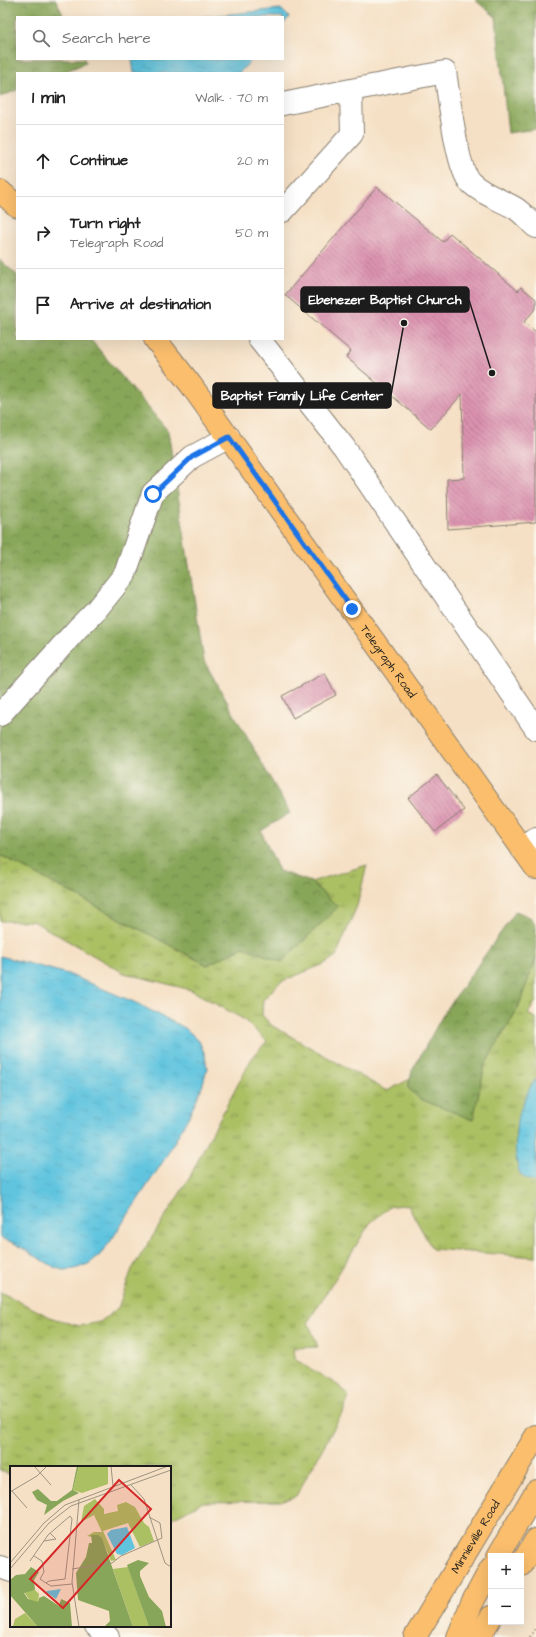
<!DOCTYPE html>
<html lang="en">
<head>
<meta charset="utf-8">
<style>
	body { margin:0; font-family:"Architects Daughter",sans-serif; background:#f2f2f2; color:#222 }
	.controls { position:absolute; right:12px; bottom:12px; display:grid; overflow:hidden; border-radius:0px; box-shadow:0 4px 16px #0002 }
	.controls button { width:36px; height:36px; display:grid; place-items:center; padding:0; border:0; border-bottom:1px solid #e0e0e0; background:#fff; color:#222; font:20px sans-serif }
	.stop { position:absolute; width:12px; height:12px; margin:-9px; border:3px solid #1a73e8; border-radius:50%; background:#fff }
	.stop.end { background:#1a73e8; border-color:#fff; box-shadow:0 1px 4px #0008 }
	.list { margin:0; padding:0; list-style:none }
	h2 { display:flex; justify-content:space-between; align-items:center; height:52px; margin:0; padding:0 16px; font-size:17px }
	h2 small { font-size:13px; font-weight:400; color:#767676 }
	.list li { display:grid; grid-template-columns:26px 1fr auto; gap:12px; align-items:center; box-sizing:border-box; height:72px; padding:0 16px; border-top:1px solid #e0e0e0 }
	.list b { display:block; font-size:15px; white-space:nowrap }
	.list p { margin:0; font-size:13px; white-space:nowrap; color:#767676 }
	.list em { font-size:13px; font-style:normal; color:#767676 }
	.icon { flex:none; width:22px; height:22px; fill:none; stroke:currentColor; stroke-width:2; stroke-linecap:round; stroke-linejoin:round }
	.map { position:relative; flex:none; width:536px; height:1637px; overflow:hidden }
	.search { position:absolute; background:#fff; box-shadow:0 4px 16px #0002; left:16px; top:16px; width:268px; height:44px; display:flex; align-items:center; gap:10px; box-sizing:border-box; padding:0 14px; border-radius:0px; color:#767676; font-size:15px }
	.panel { position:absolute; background:#fff; box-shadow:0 4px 16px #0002; left:16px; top:72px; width:268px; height:268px; border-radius:0px }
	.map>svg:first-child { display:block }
	.grass { fill:url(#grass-tufts); stroke:#646e40 }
	.forest { fill:url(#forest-crowns); stroke:#52613a }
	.water { fill:url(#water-ripples); stroke:#3e707e }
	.building { fill:url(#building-back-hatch) }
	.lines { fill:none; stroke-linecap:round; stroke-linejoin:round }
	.minor-casing { stroke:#887e70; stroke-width:24 }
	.major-casing { stroke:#887e70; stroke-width:24 }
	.path { stroke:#887e70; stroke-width:2.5; stroke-dasharray:1 3; stroke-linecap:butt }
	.minor { stroke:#fff; stroke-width:22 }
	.major { stroke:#fabe6d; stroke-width:22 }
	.route { stroke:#1a73e8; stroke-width:5 }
	.labels { text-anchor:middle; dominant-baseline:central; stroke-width:3; stroke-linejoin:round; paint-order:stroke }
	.street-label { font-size:12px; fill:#1c1c1c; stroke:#fbf7ec }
	.inset-road { fill:none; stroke:#9e9281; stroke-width:1 }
	.view { fill:#d62828; fill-opacity:0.15; stroke:#d62828; stroke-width:2 }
	.inset-edge { fill:none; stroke:#1c1c1c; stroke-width:2 }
	.leader { fill:none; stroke:#1c1c1c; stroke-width:1.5 }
	.callout-dot { fill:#1c1c1c; stroke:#fbf7ec; stroke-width:1.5 }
	.callout { fill:#1c1c1c; stroke:#1c1c1c; stroke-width:1.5 }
	.callout-label { font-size:13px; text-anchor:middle; font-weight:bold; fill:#fff }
</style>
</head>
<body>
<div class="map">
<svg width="536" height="1637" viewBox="0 0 536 1637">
	<defs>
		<pattern id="grass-tufts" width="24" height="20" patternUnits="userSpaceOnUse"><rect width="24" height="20" fill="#abbf63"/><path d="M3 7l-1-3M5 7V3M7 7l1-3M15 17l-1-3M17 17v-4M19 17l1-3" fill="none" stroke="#8a9a51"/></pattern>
		<pattern id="forest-crowns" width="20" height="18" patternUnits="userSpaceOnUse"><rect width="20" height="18" fill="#88a659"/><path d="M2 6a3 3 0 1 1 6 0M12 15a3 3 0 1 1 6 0" fill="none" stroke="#6e8649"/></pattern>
		<pattern id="water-ripples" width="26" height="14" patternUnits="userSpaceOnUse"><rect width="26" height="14" fill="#61c4df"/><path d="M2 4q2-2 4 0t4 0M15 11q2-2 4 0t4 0" fill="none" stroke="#54a8bf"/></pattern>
		<pattern id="building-back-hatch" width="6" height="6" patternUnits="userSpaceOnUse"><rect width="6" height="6" fill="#db92af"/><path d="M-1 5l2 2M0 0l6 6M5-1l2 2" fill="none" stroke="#b1768e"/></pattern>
	</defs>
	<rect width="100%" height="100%" fill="#fbf7ec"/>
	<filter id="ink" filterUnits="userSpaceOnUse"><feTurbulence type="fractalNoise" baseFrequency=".025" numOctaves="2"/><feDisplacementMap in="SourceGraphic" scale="8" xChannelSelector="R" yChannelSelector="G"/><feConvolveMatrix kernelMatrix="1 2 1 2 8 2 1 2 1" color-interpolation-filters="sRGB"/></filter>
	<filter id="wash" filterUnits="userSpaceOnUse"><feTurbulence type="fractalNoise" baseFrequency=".012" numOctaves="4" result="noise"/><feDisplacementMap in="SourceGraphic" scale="16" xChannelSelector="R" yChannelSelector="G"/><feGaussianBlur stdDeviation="0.9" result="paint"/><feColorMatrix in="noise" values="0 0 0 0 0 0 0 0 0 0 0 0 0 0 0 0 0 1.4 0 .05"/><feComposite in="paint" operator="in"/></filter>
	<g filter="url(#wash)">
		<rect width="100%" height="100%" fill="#f5e0c5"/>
		<!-- grass -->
		<path class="grass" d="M0,855L207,965L243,947L338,907L311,882L367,865L357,906L336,956L324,964L280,982L263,1000L262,1015L271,1025L387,1091L410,1079L408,1088L472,1120L485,1065L518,1008L536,955V1001L528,1014L536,1018V1257L432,1249L408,1205L391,1206L370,1223L308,1322L318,1347L293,1348L296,1360L339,1386L349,1397L344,1410L296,1496L281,1501L203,1502L170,1519V1467H11V1475L0,1470V1292L52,1318L79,1326L100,1322L118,1308L132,1269L189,1179L204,1148L252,1058L267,1041L243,1019L191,990L124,973L33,921H0Z"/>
		<!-- forest -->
		<path class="forest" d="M0,0H56L64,17H17V59H84L86,63L61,73H17V90L0,97Z
			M475,0H536V129L508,133L496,17Z
			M0,260L17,275V339H90L168,431L204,661L290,813L261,831L279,871L311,882L338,907L282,962L243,947L207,965L0,855Z
			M516,911L530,917L536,926V958L518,1008L485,1065L473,1120L420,1099L408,1088L412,1071L444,1013Z"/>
		<!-- water -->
		<path class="water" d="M281,9L289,17L283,25V17H201Z
			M132,59H252L239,73H134Z
			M0,956L68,974L136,1003L185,1028L199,1041L205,1055L207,1068L202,1087L189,1116L164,1160L110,1242L99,1256L88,1264L75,1269L63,1270L54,1267L14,1243L0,1238Z
			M536,1079V1182C530,1181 524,1179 520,1173C514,1162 515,1134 517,1121C519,1112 529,1086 536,1079Z"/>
		<g id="blocks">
			<!-- building -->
			<path class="building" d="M377,187L443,242L450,233L518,291L521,287L536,299V308L524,322L536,332V522L448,529L447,479L464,478L462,394L431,429L346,357L351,351L285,295Z
				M325,673L336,695L293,718L282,696Z
				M437,775L464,810L435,832L408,798Z"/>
		</g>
	</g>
	<g filter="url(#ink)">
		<use href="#blocks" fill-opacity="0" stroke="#887e70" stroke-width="1"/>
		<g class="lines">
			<defs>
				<path id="minor" d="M283,104L351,90
					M283,211L352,134L351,90L445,72C449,94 456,167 470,182C482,194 501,200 515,208C523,213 529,221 536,227
					M259,339L344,447L536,729
					M0,715L78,628L96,610L125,574L153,493L192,457L229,437
					M522,849L536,839
					M0,1567L11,1571
					M96,1626L108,1637"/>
				<g id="major">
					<path d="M0,191L17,206"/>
					<path id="s1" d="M155,339L191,385L536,868"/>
					<path d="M498,1556L536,1491"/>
					<path d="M521,1565L536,1540"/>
					<path id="s2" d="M415,1637L536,1436"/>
					<path d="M458,1637L472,1603L491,1568"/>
					<path d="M479,1637L491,1617"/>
				</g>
			</defs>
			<!-- minor casing -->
			<use href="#minor" class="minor-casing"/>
			<!-- major casing -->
			<use href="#major" class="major-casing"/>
			<!-- path -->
			<path class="path" d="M530,1637L536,1627"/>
			<!-- minor -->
			<use href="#minor" class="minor"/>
			<!-- major -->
			<use href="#major" class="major"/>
		</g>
	</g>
	<g class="lines" filter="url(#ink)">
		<!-- route -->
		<path class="route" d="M153,494L192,457L229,437L352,609"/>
	</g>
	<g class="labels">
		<!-- street labels -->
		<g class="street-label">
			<text stroke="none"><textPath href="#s1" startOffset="398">Telegraph Road</textPath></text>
			<text stroke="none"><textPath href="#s2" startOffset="117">Minnieville Road</textPath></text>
		</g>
	</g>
	<!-- overview -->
	<g transform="translate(10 1466)">
		<rect width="161" height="161" fill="#f5e0c5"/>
		<path d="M85,33L94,43V48L108,45L107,39L116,36L125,41L134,57L139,61L144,75L130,81L118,57L93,65L106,94L101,95L92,73L77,70L84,66H92L84,49L71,56L74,40ZM118,101L139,161H123L103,103ZM25,124L29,128L28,136H21L14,126ZM15,147L28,161L3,160L5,153Z" fill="#abbf63"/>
		<path d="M67,0H69L63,24L69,27L53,35L34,49L37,39L27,34L22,26L28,23L41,35H47L62,24ZM81,69H88L92,72L123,161H94L100,155L99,145L68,134L66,107L76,91L79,77H82ZM128,94L139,97L130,105V110L139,131L152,145L156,161H139L117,99ZM21,101L29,106L24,114L25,124L14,127L18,133L28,136L29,132L34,130L49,140L51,133L60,137L62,161H28L0,129V114L6,109L15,108Z" fill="#88a659"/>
		<path d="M69,0H98V18L72,27L63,24Z" fill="#abbf63"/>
		<path d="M117,61L125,82L112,89L107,88L97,68L101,64ZM51,123L46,133L36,126L37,125Z" fill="#61c4df"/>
		<path class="inset-road" d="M24,0L41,19M101,0L103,20M121,19L134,33L155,97L161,101M2,25L17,42M0,26L27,10L37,0M34,75L46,73L40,67M20,95L38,69L60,50L62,53L55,113L39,115L36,117L30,113L34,106L32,95L24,90M0,97L34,57L55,39L158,0M0,103L39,57L61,40L161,4M62,103L102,97L111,90L152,72L150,57L139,51M36,117L41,120L62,118M69,161L62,116L69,34"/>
		<path class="view" d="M109,14L141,43L53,142L20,113Z"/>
		<rect width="161" height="161" class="inset-edge"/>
	</g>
	<!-- callouts -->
	<path class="leader" d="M492 373L469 300M404 323L391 395"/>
	<g class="callout-dot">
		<circle cx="492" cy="373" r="4"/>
		<circle cx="404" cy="323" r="4"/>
	</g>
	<g class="callout">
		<rect x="301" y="287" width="168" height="25" rx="4"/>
		<rect x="213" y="383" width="178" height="25" rx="4"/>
	</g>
	<g class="callout-label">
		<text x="385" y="304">Ebenezer Baptist Church</text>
		<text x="302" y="400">Baptist Family Life Center</text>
	</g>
</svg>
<div class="controls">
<button>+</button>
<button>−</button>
</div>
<div class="stop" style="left:153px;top:494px"></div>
<div class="stop end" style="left:352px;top:609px"></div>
<div class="search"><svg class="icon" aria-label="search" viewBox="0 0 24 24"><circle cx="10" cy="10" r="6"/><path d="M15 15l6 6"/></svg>Search here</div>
<section class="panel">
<h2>1 min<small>Walk · 70 m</small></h2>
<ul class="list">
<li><svg class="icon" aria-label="ahead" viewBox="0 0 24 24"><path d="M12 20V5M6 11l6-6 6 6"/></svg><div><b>Continue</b></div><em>20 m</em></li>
<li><svg class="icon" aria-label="right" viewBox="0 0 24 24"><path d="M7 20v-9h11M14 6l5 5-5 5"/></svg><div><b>Turn right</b><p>Telegraph Road</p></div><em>50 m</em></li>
<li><svg class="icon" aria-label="arrive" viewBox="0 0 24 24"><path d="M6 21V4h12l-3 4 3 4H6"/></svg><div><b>Arrive at destination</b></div></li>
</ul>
</section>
</div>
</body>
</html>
